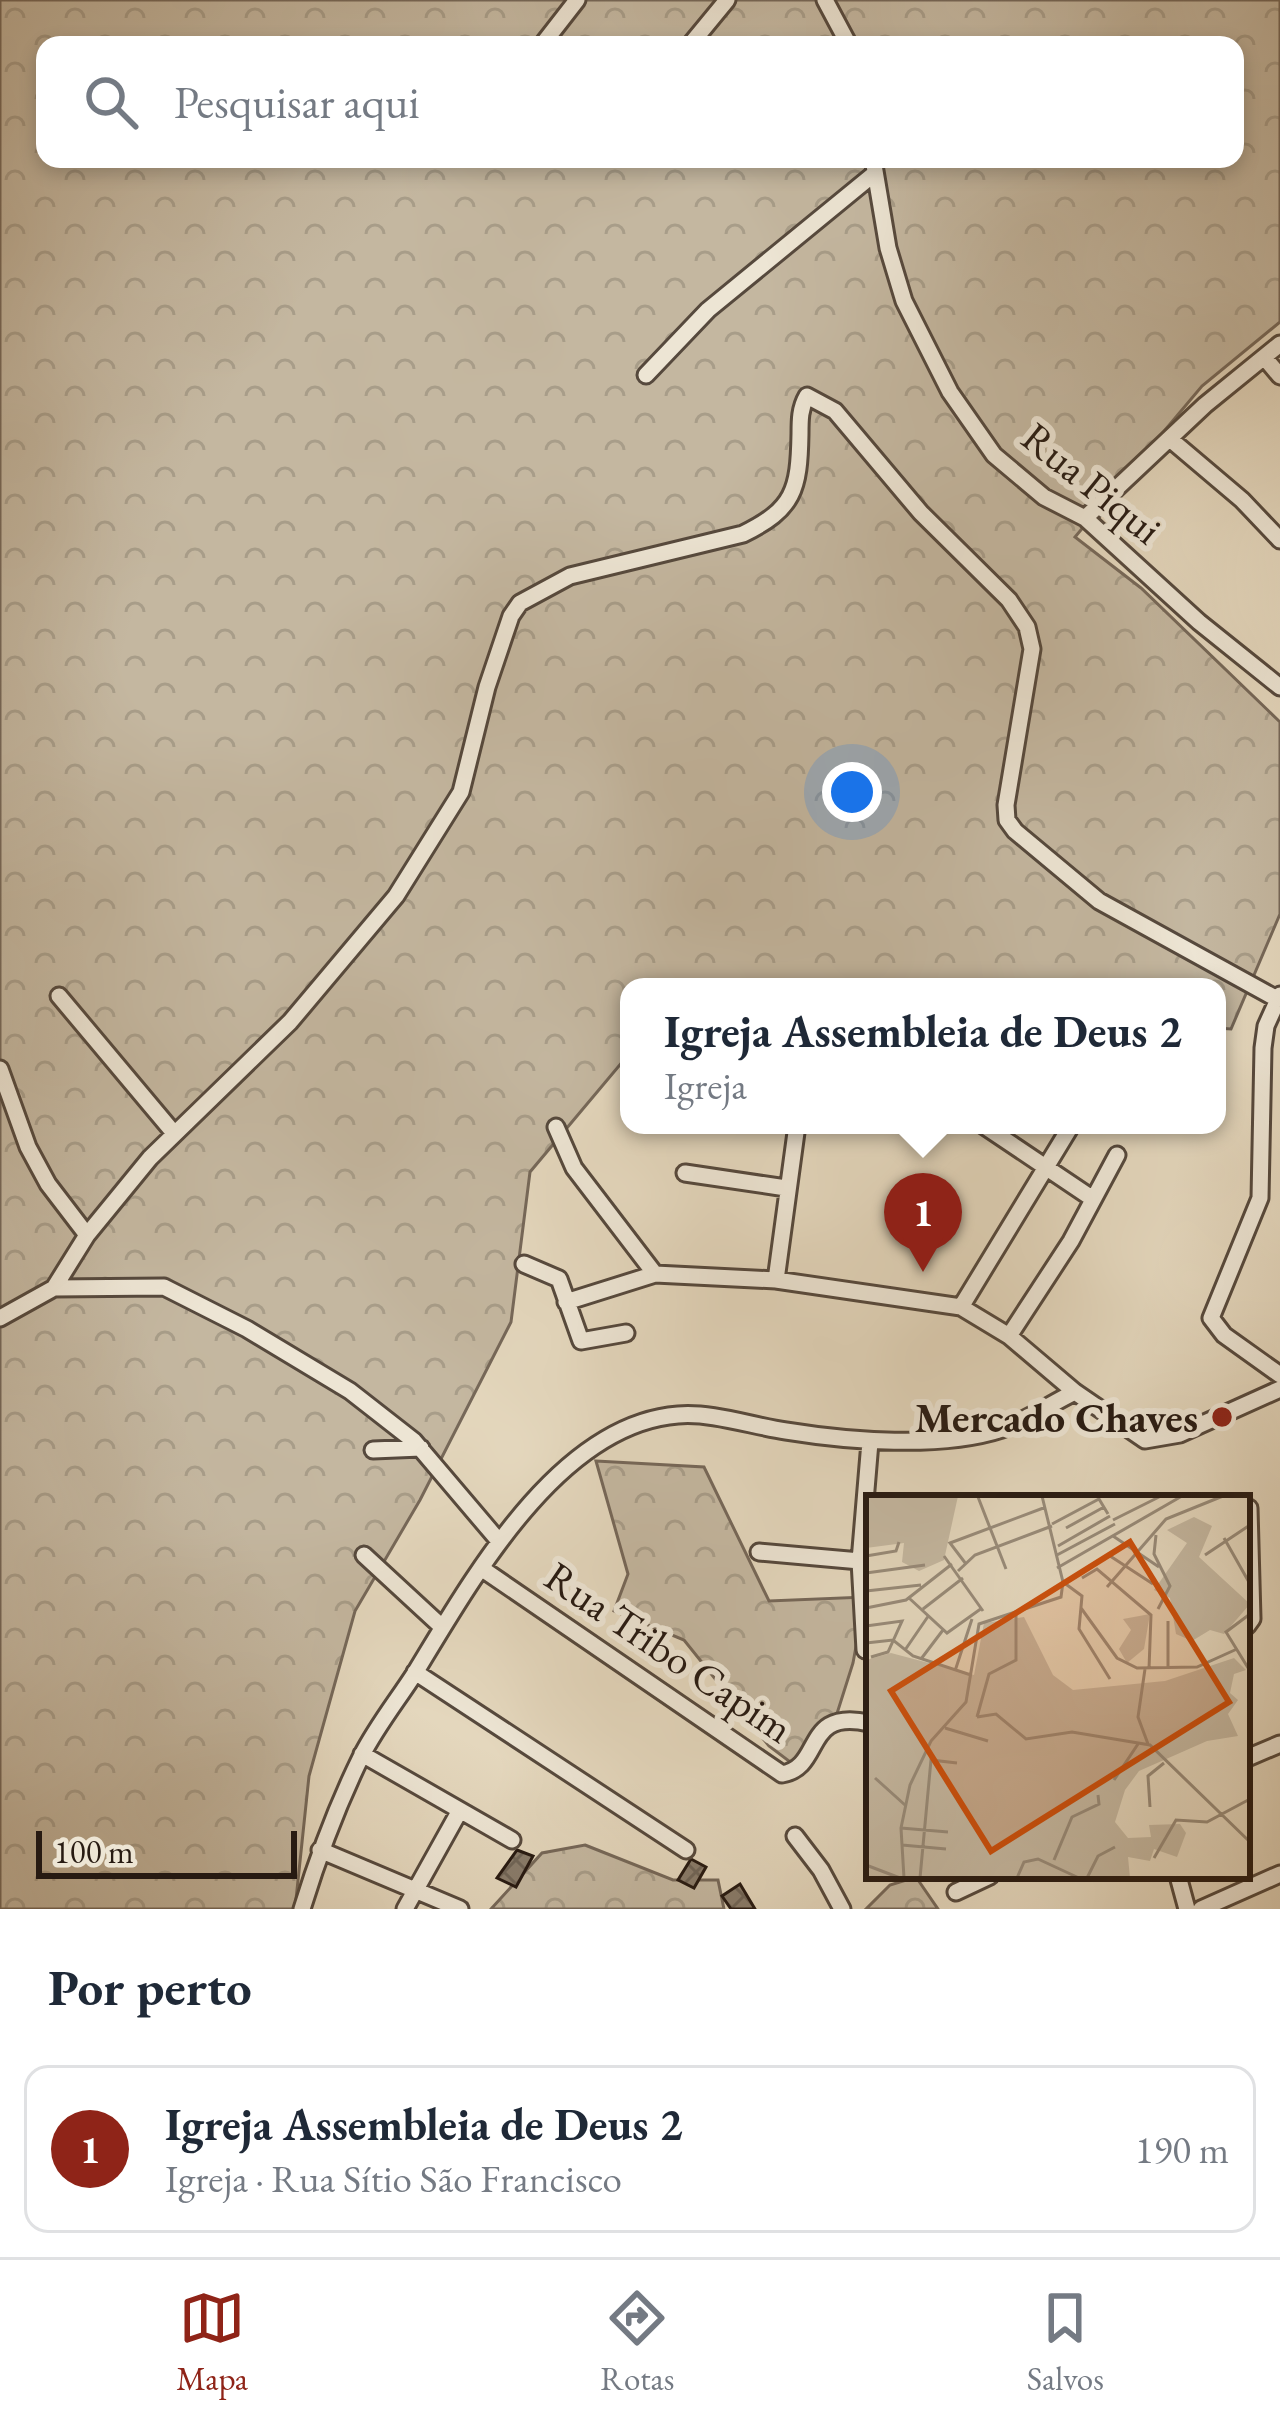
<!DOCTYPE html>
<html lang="pt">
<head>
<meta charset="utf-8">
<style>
	body { margin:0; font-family:"EB Garamond",serif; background:#f2f2f3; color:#1f2937 }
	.scale { position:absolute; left:36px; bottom:30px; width:261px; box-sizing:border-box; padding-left:12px; border:6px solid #271a12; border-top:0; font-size:33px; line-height:42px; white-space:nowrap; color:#271a12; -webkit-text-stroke:9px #ede5d4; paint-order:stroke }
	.you { position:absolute; left:852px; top:792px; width:42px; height:42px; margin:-30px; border:9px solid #fff; border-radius:50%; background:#1a73e8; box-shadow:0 0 0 18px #1a73e833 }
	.badge { display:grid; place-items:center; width:78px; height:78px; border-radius:50%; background:#8f2418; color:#fff; font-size:39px; font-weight:700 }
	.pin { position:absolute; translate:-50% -99px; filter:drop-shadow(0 3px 6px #0008) }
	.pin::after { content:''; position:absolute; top:63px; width:42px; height:36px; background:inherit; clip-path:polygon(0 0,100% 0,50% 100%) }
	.popup { position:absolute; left:620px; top:978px; width:606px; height:156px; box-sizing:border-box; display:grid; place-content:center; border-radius:24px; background:#fff; filter:drop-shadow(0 3px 9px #0005); font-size:39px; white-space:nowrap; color:#747a83 }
	.popup b { font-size:45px; color:#1f2937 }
	.popup::after { content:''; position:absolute; left:50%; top:100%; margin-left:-24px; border:24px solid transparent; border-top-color:#fff }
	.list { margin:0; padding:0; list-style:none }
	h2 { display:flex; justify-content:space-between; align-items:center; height:156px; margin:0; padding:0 48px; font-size:51px }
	h2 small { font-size:39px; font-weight:400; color:#747a83 }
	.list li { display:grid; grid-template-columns:78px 1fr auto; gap:36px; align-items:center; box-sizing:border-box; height:168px; margin:0 24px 24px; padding:0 24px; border:3px solid #e0e1e3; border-radius:24px }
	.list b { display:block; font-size:45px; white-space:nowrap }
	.list p { margin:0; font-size:39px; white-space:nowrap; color:#747a83 }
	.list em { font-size:39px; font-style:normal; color:#747a83 }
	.icon { flex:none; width:66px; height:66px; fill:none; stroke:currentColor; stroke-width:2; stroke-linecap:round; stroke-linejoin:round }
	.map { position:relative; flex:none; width:1280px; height:1909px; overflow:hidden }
	.search { position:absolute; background:#fff; box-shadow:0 6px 18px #0003; left:36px; right:36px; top:36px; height:132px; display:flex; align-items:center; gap:30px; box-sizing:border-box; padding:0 42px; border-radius:24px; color:#747a83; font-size:45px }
	.sheet { height:348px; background:#fff }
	nav { display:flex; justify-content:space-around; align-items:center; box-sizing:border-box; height:168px; border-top:3px solid #e0e1e3; background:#fff; font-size:33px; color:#747a83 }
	nav a { display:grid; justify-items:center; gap:6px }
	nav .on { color:#8f2418 }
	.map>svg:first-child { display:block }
	.forest { fill:url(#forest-crowns); stroke:#766859; stroke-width:3; fill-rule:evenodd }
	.building { fill:url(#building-cross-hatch); stroke:#271a12; stroke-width:3 }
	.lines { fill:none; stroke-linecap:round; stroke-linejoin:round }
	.street-casing { stroke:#56493d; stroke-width:21 }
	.street { stroke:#ede5d4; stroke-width:15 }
	.poi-dot { fill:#8f2418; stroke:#ede5d4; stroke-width:4.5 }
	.labels { text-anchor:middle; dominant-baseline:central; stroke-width:12; stroke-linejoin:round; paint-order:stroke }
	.street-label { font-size:42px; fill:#271a12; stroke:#ede5d4 }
	.poi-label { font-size:42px; font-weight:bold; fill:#271a12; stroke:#ede5d4; text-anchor:end }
	.inset-road { fill:none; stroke:#988b79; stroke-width:3 }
	.view { fill:#cb500d; fill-opacity:0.15; stroke:#cb500d; stroke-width:6 }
	.inset-edge { fill:none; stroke:#271a12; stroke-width:6 }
</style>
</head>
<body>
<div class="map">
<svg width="1280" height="1909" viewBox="0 0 1280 1909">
	<defs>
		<pattern id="forest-crowns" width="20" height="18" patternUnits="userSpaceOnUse" patternTransform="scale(3)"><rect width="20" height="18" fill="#c4b7a0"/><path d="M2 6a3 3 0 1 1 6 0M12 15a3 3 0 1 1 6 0" fill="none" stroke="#a89d89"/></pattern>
		<pattern id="building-cross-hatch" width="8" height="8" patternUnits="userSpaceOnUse" patternTransform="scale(3)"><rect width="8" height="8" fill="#897c6b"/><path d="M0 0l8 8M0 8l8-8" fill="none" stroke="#706557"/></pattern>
	</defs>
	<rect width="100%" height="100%" fill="#e4d7bd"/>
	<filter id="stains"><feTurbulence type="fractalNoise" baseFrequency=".00167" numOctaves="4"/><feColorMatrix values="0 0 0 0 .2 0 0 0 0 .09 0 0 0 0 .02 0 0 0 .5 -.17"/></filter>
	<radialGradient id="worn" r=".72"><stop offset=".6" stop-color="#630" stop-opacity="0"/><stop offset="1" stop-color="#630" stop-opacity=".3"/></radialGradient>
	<!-- forest -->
	<path class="forest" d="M0,0H1280V322L1202,386L1075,537L1141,588L1280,722V914L1231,1029L1217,1028V987H629V1054L530,1172L511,1322L420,1500L355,1611L309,1776L295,1909H0ZM45,45H1235V159H45Z
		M596,1461L704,1467L769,1601L865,1597L853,1663L834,1723L798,1768L769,1746L684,1640L614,1611L628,1574Z
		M585,1845L673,1880H718L724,1909H491L542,1853Z
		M916,1877L938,1909H866L890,1885Z"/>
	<!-- building -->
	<path class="building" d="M517,1850L533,1856L516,1887L497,1878Z
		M691,1859L706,1867L694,1888L678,1880Z
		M740,1884L755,1909H731L722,1896Z"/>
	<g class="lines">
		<defs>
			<path id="street" d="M825,0L849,45
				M542,45L577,0
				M690,45L727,0
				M873,159L888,248L904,301L950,392L994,455L1044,497L1085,518L1199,622L1280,687
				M1264,357L1280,376
				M646,375L708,310L874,174
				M1170,439L1242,500L1280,540
				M1085,518L1205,405L1280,344
				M1280,995L1266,1026L1263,1048L1260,1198L1211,1318L1224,1335L1280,1375
				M59,996L173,1132
				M0,1069L28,1147L48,1184L87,1235
				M983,1125L1093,1199
				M556,1127L574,1168L655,1274
				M685,1173L786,1188
				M524,1264L559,1279L581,1341L626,1333
				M776,1280L797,1125
				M54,1288L164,1287L247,1329L350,1391L414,1441L498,1540
				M566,1302L655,1274L776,1280L961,1307L1009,1336L1075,1392L1145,1440L1180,1434L1280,1389
				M961,1307L1071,1126
				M0,1318L54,1288L87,1235L150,1158L290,1022L396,896L461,792L487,687L511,616L520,603L570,576L743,534C794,509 799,490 800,434C800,420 800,408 807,396L835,411L921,513L1009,600L1027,627L1032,649L1006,805L1007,820L1015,831L1099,901L1277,999
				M1009,1336L1071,1241L1117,1155
				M373,1450L421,1448
				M759,1552L860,1561
				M364,1555L442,1627
				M481,1568L782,1774C824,1767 802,1708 869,1723
				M1247,1626L1252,1619L1249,1508
				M865,1650L860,1561L870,1442
				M415,1672L686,1850
				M362,1754L512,1840
				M1247,1758L1280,1744
				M795,1836L821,1870L842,1909
				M320,1850L460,1909
				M1178,1876L1187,1909
				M956,1892L990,1876
				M302,1909C318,1857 337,1806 361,1757C376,1727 397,1701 415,1673C471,1581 558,1424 678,1415C712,1412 752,1426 786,1431C848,1441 941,1449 1002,1429C1028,1420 1050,1404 1075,1392
				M405,1909L459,1812
				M1201,1909L1280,1874"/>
		</defs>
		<!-- street casing -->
		<use href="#street" class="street-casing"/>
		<!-- street -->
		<use href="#street" class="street"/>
	</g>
	<!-- markers -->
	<circle class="poi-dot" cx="1222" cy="1417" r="12"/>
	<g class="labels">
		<!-- street labels -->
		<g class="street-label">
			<text transform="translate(1092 483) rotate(39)">Rua Piqui</text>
			<text transform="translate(669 1652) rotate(34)">Rua Tribo Capim</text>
		</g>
		<!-- poi labels -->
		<g class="poi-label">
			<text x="1198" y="1417">Mercado Chaves</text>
		</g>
	</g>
	<!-- overview -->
	<g transform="translate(866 1495)">
		<rect width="384" height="384" fill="#e4d7bd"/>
		<path d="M0,1H92L78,65L53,76L36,67L38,48L0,53ZM328,22L346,31L333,62L384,109L358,139L344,135L326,146L310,139L304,103L288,95L321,48L301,35ZM284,119L278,154L261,168L253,154L265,135L257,124ZM158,122L187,180L207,195L299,186L368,163L380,175L368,179L364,198L372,205L362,219L372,241L341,246L273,276L259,295L249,327L262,343L285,342L283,330L314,329L320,338L311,362L288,354L284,366L262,362L264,383H0V165L25,158L108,180L118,128Z" fill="#c4b7a0"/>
		<path class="inset-road" d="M176,1L197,87M112,2L140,74M247,25L295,1M186,29L233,4L242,19M200,33L238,12M290,40L288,59L304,91L292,114M247,41L293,72M358,43L384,89M192,51L244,21M241,59L287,89M191,60L249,29M339,60L384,30M0,61L30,56L33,47M78,61L117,116M100,69L84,48L180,12M191,73L316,1M92,76L109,60L186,31M0,78L59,70M216,83L231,74L285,120L283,174M197,87L216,101L213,134L244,184M241,92L300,24L357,1M0,96L55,90M43,103L81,138L116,113M0,113L40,105L86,69M215,113L251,163L271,173L331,172L371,154M57,114L97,83M384,119L360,137L384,176M0,131L36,126L22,157L5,162M0,148L27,145L47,161L105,180M39,155L63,120M55,164L77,135M279,174L272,222L282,249M302,174V126M89,176L106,124M111,222L130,219L160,244L206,237L284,250L384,347M111,222L123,179L150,165V119M79,233L122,246M9,283L39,310M248,285L272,249M284,312L282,281L298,268M35,333L82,337M36,350L80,354M288,363L310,325L341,327L384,304M188,365L206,322L233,309L232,300M0,370L34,383M38,383L35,333L44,290L65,246L100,207L113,129L195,102L197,87M54,383L65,265L91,268M151,383L158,367L172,364L213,383M221,383L232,361L249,352"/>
		<path class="view" d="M264,47L363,207L125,356L25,196Z"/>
		<rect width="384" height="384" class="inset-edge"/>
	</g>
	<rect width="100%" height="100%" filter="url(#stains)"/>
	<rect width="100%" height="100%" fill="url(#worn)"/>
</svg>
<div class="scale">100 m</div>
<div class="you"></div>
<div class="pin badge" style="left:923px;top:1272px">1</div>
<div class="popup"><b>Igreja Assembleia de Deus 2</b>Igreja</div>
<div class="search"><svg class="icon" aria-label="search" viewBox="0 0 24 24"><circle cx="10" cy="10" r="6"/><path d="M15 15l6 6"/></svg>Pesquisar aqui</div>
</div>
<section class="sheet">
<h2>Por perto<small></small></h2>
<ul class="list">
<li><span class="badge">1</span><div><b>Igreja Assembleia de Deus 2</b><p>Igreja · Rua Sítio São Francisco</p></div><em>190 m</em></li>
</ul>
</section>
<nav>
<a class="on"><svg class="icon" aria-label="map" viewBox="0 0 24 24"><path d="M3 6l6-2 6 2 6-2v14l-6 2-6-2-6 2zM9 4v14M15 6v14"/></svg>Mapa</a>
<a><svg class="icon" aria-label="directions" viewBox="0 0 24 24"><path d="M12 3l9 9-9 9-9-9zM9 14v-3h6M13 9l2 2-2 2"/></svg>Rotas</a>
<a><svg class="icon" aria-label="saved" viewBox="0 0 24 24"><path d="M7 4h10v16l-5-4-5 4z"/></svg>Salvos</a>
</nav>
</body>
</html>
